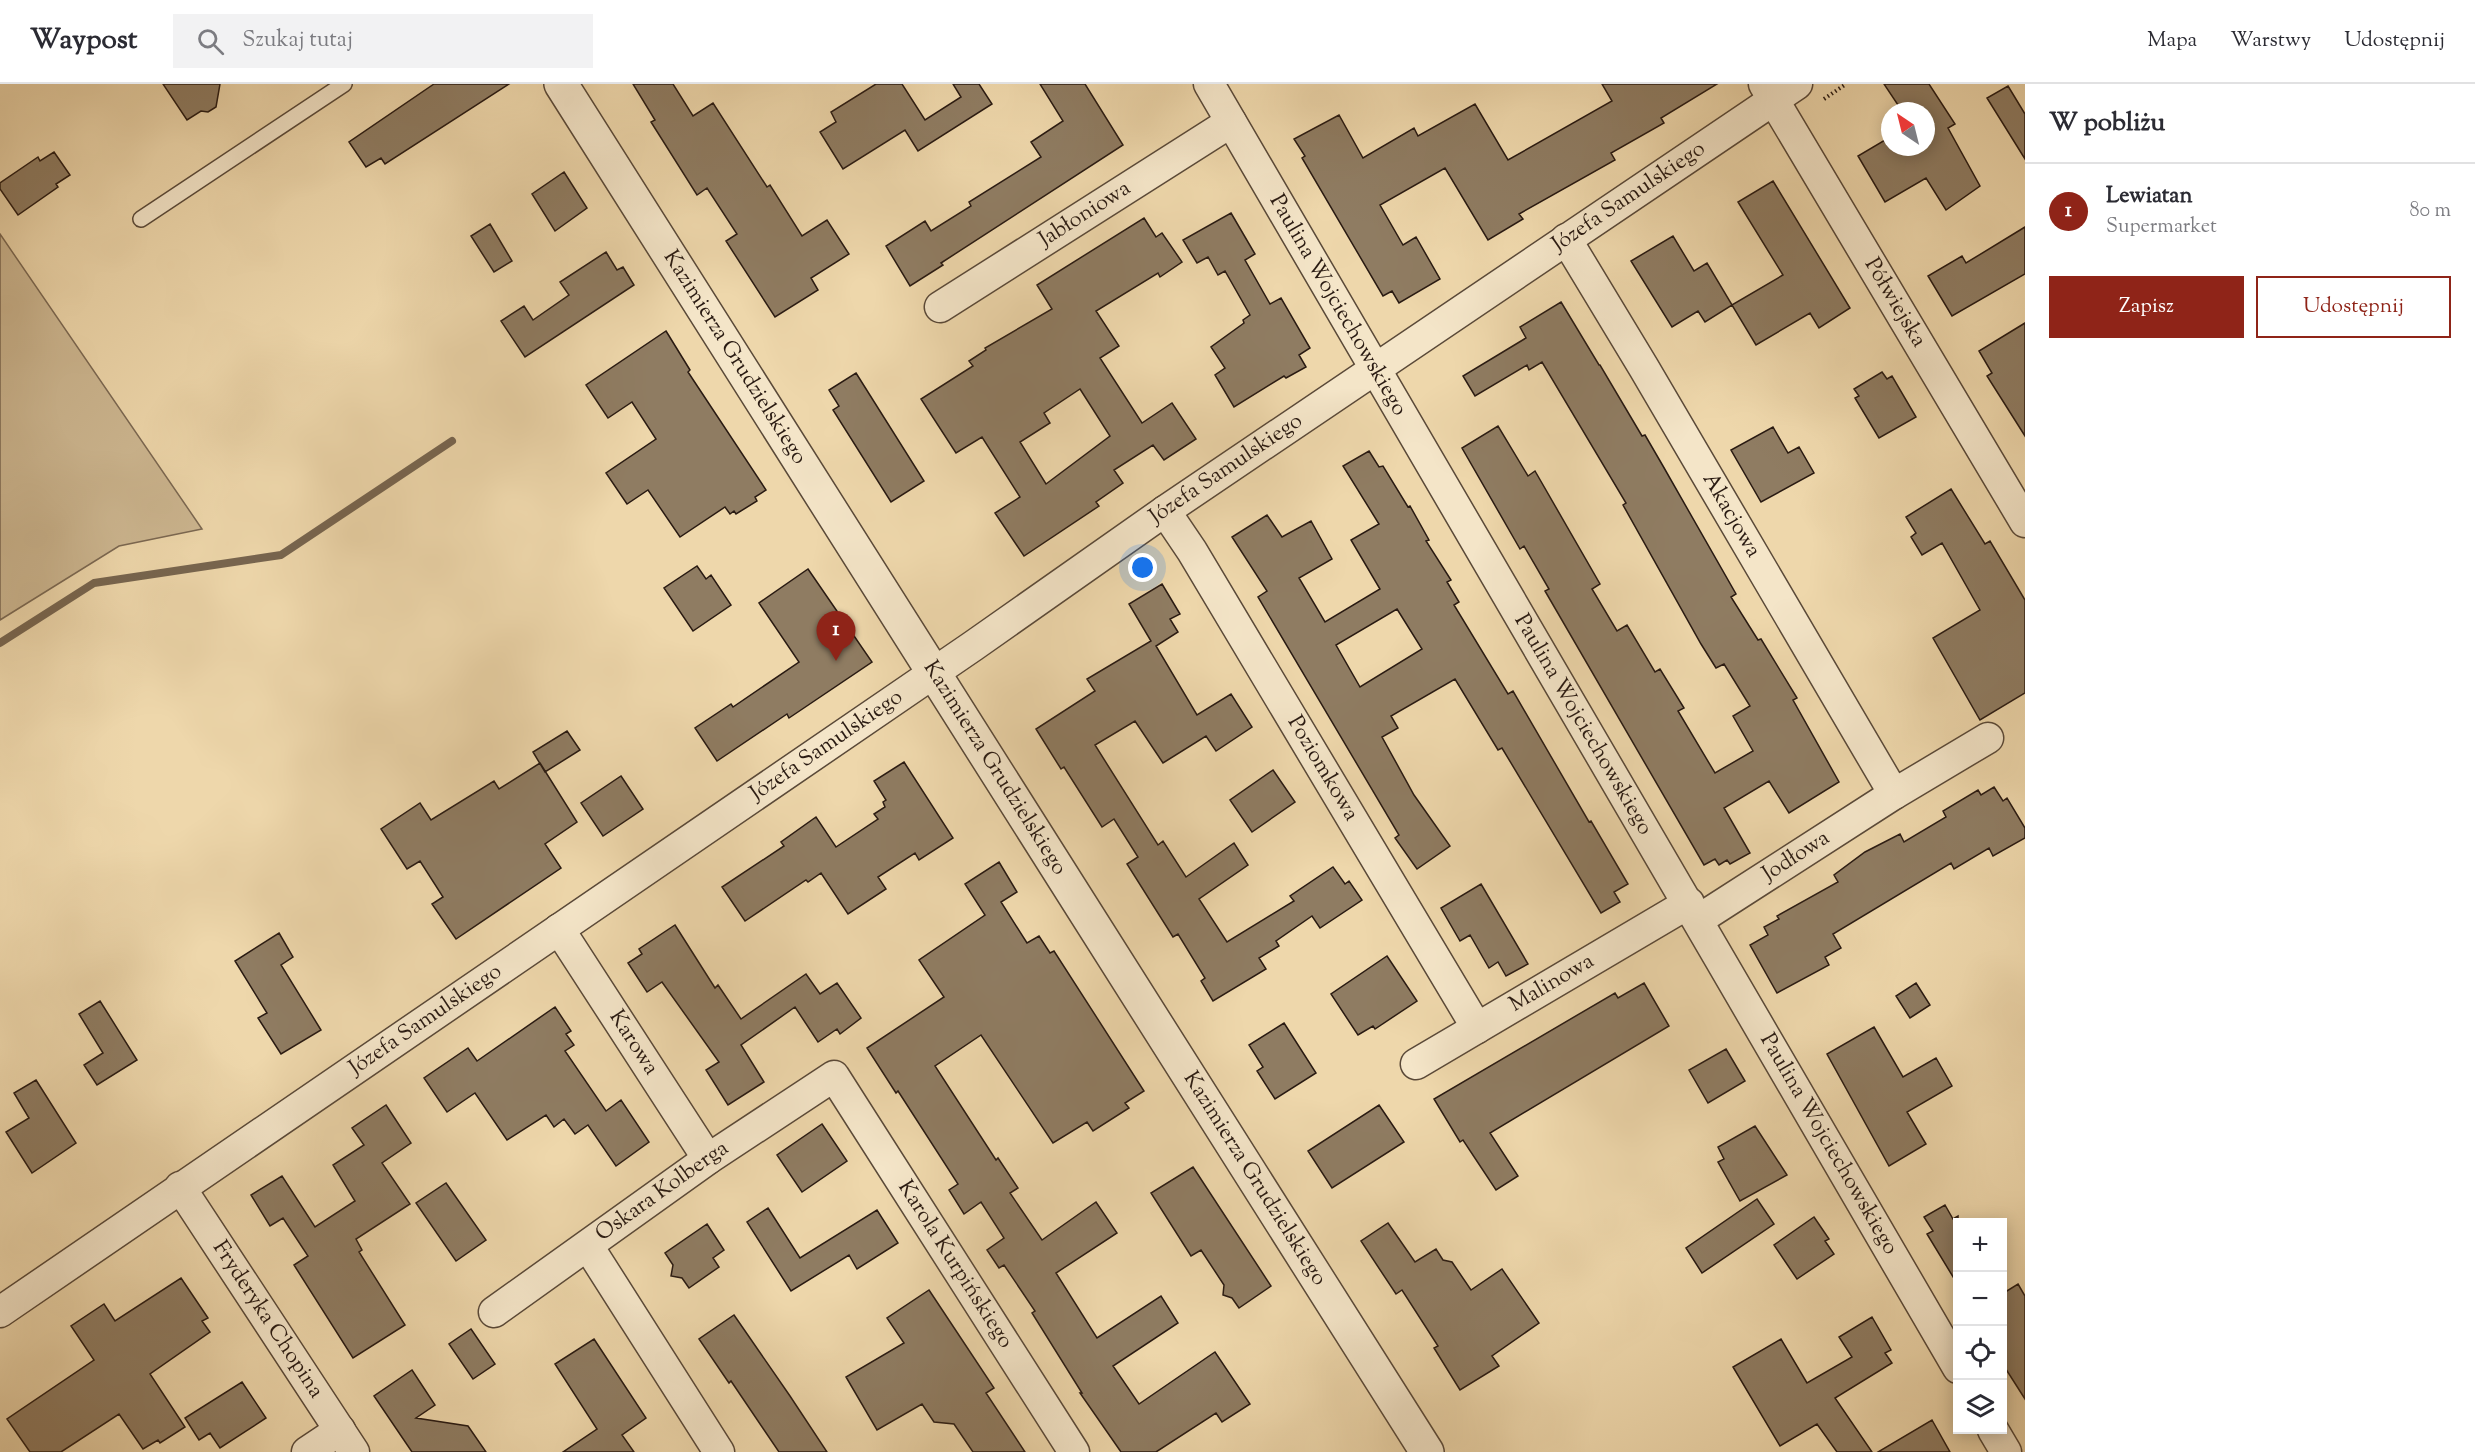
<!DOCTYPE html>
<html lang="pl">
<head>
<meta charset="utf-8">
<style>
	body { margin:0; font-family:"Sorts Mill Goudy",serif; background:#f2f2f3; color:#2b2b33 }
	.controls { position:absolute; right:18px; bottom:18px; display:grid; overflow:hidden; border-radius:0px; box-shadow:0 3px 15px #0003 }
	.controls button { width:54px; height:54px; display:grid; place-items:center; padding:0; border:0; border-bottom:2px solid #e1e1e2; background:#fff; color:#2b2b33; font:30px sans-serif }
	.compass { position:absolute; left:1881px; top:18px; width:54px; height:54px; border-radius:50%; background:#fff; box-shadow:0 3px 15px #0003; rotate:325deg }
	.you { position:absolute; left:1143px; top:484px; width:21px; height:21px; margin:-15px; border:4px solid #fff; border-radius:50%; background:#1a73e8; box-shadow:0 0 0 9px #1a73e833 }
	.badge { display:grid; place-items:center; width:39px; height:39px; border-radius:50%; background:#8f2418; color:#fff; font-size:20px; font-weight:700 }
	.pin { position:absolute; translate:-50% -50px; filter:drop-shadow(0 2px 3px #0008) }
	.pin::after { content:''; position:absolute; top:32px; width:21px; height:18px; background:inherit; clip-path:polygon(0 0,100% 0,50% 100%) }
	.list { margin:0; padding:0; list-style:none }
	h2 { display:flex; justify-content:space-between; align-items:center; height:78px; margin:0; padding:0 24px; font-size:26px }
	h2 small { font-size:20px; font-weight:400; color:#7c7c81 }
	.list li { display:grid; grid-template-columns:39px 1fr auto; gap:18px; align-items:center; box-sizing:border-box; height:96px; padding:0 24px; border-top:2px solid #e1e1e2 }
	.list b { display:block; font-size:22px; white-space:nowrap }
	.list p { margin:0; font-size:20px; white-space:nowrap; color:#7c7c81 }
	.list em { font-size:20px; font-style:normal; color:#7c7c81 }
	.actions { display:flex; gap:12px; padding:18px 24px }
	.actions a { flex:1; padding:14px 0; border:2px solid #8f2418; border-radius:0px; text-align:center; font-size:21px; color:#8f2418 }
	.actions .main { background:#8f2418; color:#fff }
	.icon { flex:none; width:33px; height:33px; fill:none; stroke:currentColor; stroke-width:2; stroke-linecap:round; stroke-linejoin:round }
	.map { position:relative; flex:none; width:2025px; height:1368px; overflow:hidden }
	header { display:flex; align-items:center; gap:36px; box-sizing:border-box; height:84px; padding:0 30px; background:#fff; border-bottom:2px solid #e1e1e2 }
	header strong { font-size:28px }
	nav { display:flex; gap:33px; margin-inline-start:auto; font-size:21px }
	.search { width:420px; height:54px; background:#f2f2f3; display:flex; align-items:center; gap:15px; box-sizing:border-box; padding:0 21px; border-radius:0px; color:#7c7c81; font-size:22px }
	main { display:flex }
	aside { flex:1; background:#fff }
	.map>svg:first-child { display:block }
	.green { fill:#cdb791; stroke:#7b6852; stroke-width:1.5 }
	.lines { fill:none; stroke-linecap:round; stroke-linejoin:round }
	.stream { stroke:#77654f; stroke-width:8 }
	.building { fill:#8f7c62; stroke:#291a12; stroke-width:1.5; fill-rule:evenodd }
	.service-casing { stroke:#5a4938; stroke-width:18 }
	.minor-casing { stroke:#5a4938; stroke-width:33 }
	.tertiary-casing { stroke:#5a4938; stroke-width:36 }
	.path { stroke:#291a12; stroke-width:4; stroke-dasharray:1.5 3; stroke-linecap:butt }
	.service { stroke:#f4e5c8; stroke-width:15 }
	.minor { stroke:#f4e5c8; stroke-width:30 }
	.tertiary { stroke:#f4e5c8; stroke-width:33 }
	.labels { text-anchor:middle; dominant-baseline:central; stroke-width:4.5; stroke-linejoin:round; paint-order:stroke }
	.street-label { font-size:22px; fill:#291a12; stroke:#f4e5c8 }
</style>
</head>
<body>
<header>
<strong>Waypost</strong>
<div class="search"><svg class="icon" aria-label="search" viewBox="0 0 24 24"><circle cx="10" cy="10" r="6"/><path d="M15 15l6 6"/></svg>Szukaj tutaj</div>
<nav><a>Mapa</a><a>Warstwy</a><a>Udostępnij</a></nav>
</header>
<main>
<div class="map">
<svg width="2025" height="1368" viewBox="0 0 2025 1368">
	<rect width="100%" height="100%" fill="#eed7ab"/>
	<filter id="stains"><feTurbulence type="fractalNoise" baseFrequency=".00333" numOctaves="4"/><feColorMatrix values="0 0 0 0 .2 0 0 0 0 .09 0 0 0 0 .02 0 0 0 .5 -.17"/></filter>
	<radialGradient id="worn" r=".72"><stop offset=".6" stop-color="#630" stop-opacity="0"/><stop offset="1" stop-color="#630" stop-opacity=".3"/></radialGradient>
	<!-- green -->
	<path class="green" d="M0,150L202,445L119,462L0,536Z"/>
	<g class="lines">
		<!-- stream -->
		<path class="stream" d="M0,559L94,499L281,471L452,357"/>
	</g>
	<!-- building -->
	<path class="building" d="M163,0H220L216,23L208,28L201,27L187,36Z
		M434,0H509L385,80L381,74L366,83L349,58Z
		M633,0H673L693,32L713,19L767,103L770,101L802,152L827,136L849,170L811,194L818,206L775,233L726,157L737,150L707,104L697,111L651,38L655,36Z
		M876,0H902L925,36L961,13L953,0H979L992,20L918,67L905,46L843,85L820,48L836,38L831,28Z
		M1040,0H1085L1123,61L941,179L943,181L910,202L886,162L925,137L931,147L971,122L969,118L1041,73L1031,58L1063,37Z
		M1602,0H1717L1661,34L1664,39L1611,69L1615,76L1519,130L1523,135L1488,156L1445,84L1380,121L1403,161L1416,153L1440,195L1399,219L1392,207L1383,212L1302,74L1305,72L1294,55L1339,31L1363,74L1414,44L1418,52L1475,20L1508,76L1612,17Z
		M1884,0H1929L1955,40L1948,44L1980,102L1946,126L1926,94L1885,118L1858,72L1890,53V63H1926V27H1902Z
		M2008,2L2025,30V75L1987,14Z
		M54,68L70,91L56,100L58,103L18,131L0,105V99L38,73L40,77Z
		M564,88L587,124L555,147L532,110Z
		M1773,97L1850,224L1819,244L1810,229L1756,261L1732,221L1705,238L1698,227L1672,243L1631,177L1673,152L1694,187L1707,179L1732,221L1783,191L1738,118Z
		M1231,129L1255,170L1245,176L1270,220L1281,214L1310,264L1299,271L1306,283L1286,294L1284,292L1234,323L1215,291L1225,284L1211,263L1244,239L1243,236L1250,231L1225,187L1218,191L1208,173L1197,179L1183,156Z
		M1144,134L1156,153L1162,149L1182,178L1160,193L1158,189L1096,227L1119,262L1100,274L1142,339L1172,319L1196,355L1164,376L1153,361L1114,386L1123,399L1096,418L1099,422L1024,472L995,429L1020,413L982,353L956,369L921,315L973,282L969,277L986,266L985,264L1052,225L1037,201ZM1080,305L1110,352L1046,400L1020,358L1050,339L1044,329Z
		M490,140L512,177L494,188L471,152Z
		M2025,143V190L1952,232L1928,192L1962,172L1966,179Z
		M606,168L617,186L623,183L634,201L525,273L501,237L524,222L533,236L569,211L560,198Z
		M1561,218L1599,281H1600L1642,352L1645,351L1663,382L1736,510L1731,513L1758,556L1761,555L1797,614L1793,616L1839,698L1789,729L1769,697L1724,724L1750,769L1730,780L1727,776L1719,781L1715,775L1704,781L1545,507L1549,505L1524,462L1520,465L1462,364L1498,342L1528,392L1535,387L1600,500L1592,505L1617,547L1627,541L1655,588L1660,585L1684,624L1678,627L1715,689L1753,667L1733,632L1750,622L1724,580L1716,584L1701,560L1623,421L1626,419L1542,278L1529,286L1527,281L1475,312L1463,292L1526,254L1520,243Z
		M2025,239V352L1987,292L1992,289L1979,267Z
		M666,247L690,286L688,288L766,406L755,413L757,417L736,430L734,427L730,430L725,423L680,453L648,406L627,420L606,389L656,355L632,318L608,334L586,301Z
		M1882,288L1887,295L1892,292L1916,333L1879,354L1855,314L1859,312L1854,305Z
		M856,289L924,397L891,418L833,326L839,322L829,306Z
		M1773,343L1788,369L1799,363L1814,389L1761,418L1731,366Z
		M1369,367L1379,383L1383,382L1408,423L1410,422L1429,456L1426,457L1451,496L1447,498L1459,518L1454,521L1508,610L1513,607L1589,738L1591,737L1628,800L1614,808L1620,818L1601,829L1502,664L1498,666L1455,595L1391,632L1398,644L1382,653L1414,711L1450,762L1417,785L1395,754L1399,751L1258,513L1267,507L1232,453L1267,431L1282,453L1311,437L1332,475L1299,494L1325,538L1380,505L1351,456L1379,440L1343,382ZM1397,525L1422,565L1360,603L1336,561Z
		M1951,405L1985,460L1990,457L2025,516V609L1980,636L1933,554L1980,526L1942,459L1922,471L1911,453L1916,449L1906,433Z
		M697,482L706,495L711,491L731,521L693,547L664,504Z
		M808,485L872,578L789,634L787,630L717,677L695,644L731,620L733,623L799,578L759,519Z
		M1162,500L1180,530L1170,535L1178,548L1156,562L1197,631L1231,610L1252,643L1216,667L1206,652L1163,679L1135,637L1095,661L1158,761L1163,757L1186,793L1234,759L1248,781L1199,815L1227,858L1294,817L1290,812L1333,783L1345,800L1349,797L1362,816L1320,844L1312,832L1276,857L1279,862L1259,874L1266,885L1213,917L1201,897L1205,894L1178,850L1173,853L1127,780L1138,773L1114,735L1102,743L1064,683L1061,685L1036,645L1095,607L1087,595L1151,557L1129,520Z
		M567,647L580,666L545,688L533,668Z
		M904,678L953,754L919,776L915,769L878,793L886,805L848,830L821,789L808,798L806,796L745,837L722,803L784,762L781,758L816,733L836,763L878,735L874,730L885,723L883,718L886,716L874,697Z
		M540,679L577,738L545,760L561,784L456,855L432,820L443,813L420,777L407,785L381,745L420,719L431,736L494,697L499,705Z
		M1273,686L1295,718L1252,748L1230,716Z
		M621,692L643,725L603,752L581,719Z
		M1994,703L2003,717L2007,714L2025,744V754L1993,772L1989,764L1954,785L1951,779L1833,850L1841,864L1825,873L1829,881L1777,909L1750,861L1768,851L1764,843L1779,835L1777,832L1838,798L1834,791L1865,768L1900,750L1904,758L1946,733L1943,727L1978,706L1981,711Z
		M999,778L1017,808L1001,818L1027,859L1039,852L1050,869L1054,867L1144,1007L1125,1019L1129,1024L1093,1047L1087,1038L1053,1059L981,951L935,982L996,1076L998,1074L1018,1104L1010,1109L1042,1156L1096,1118L1117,1149L1056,1189L1097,1254L1161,1212L1178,1239L1113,1282L1139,1320L1215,1268L1250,1320L1222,1338L1216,1329L1156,1368H1121L1080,1309H1082L1032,1229L1035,1227L1004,1181L999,1184L987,1166L1004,1154L981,1118L964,1130L949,1106L958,1100L898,1007L896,1009L867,964L944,913L919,876L985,831L965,800Z
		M1481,800L1528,880L1506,892L1498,878L1489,884L1470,851L1460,857L1441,824Z
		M675,841L715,904L718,901L741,935L806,890L820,910L837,899L861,934L840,950L837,945L818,958L795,923L741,961L764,998L728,1021L706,986L719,978L662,898L647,908L628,879L642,870L639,865Z
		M279,849L293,873L281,881L321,946L281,970L258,934L267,929L235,877Z
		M1387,872L1417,917L1375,945L1373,942L1358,951L1331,910Z
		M1644,899L1669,942L1490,1049L1518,1092L1496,1106L1463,1056L1460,1058L1434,1015L1615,909L1618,914Z
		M1916,899L1930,921L1910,934L1896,912Z
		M100,917L137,976L97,1001L84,981L103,969L79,930Z
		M555,923L571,947L566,950L574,961L565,967L606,1027L621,1016L649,1058L616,1082L588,1041L575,1050L564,1035L554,1043L546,1031L507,1056L475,1009L447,1028L424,994L468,964L477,977Z
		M1284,939L1316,989L1275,1015L1257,987L1263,983L1249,961Z
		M1874,943L1903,993L1936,974L1952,1002L1907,1028L1926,1060L1889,1082L1827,970Z
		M1726,965L1745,997L1708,1019L1689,986Z
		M36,996L76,1059L32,1089L6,1048L29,1034L14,1009Z
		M386,1021L411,1059L382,1079L410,1120L356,1155L362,1166L359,1168L405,1241L353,1274L294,1181L308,1172L283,1134L270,1142L251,1111L282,1092L315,1143L355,1117L333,1081L364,1061L352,1044Z
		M1379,1021L1404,1058L1332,1104L1308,1067Z
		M822,1040L847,1077L802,1108L777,1071Z
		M1755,1042L1787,1091L1740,1117L1718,1078L1724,1075L1718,1063Z
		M1193,1083L1271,1202L1239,1224L1232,1214L1223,1211L1224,1201L1201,1166L1191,1172L1151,1109Z
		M446,1099L486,1156L456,1177L416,1119Z
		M1757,1115L1774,1140L1702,1189L1686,1164Z
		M1945,1121L1953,1135L1958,1132V1201L1927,1150L1933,1147L1924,1133Z
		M768,1124L800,1174L877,1126L898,1159L857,1185L849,1171L791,1207L747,1138Z
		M1814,1133L1829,1155L1825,1157L1834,1170L1797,1195L1774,1161Z
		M1388,1139L1415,1178L1436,1165L1443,1176L1452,1178L1471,1206L1502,1185L1539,1239L1492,1272L1499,1282L1460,1306L1434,1264L1438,1262L1402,1206L1396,1210L1361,1157Z
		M707,1140L724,1166L713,1174L719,1183L689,1204L682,1194L671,1192L673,1181L665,1169Z
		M181,1194L208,1234L202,1237L210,1248L150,1290L185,1343L160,1359L158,1356L143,1365L119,1330L61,1368H30L7,1335L94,1276L71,1242L104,1220L115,1237Z
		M2018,1200L2025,1212V1315L2002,1279V1210Z
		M929,1206L994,1304L986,1309L1025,1368H973L954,1340L934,1338L922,1320L877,1346L846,1293L904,1259L887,1234Z
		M734,1231L790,1312L827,1368H779L731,1297L729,1299L699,1255Z
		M1872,1233L1891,1266L1885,1269L1892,1279L1835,1314L1872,1368H1837L1817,1340L1780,1362L1733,1283L1781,1255L1807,1299L1852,1273L1839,1253Z
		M471,1245L495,1280L473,1295L449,1260Z
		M594,1255L646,1334L622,1351L634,1368H563L597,1345L555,1280Z
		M412,1286L435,1321L416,1334L468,1342L486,1368H412L374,1312Z
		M242,1298L266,1334L220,1364L210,1349L199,1356L185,1334Z
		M1932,1336L1950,1368H1878Z"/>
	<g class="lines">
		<defs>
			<path id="service" d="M141,135L344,0"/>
			<g id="minor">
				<path id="s1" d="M1209,0C1456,429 1710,855 1958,1284"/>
				<path id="s2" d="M1764,0L2025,438"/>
				<path id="s3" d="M1566,155L1644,284L1894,710"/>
				<path id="s4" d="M940,223L1231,38"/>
				<path id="s5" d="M1165,427L1192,467L1477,944"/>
				<path id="s6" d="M1698,836L1894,710L1988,654"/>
				<path id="s7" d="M559,845L708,1075"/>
				<path id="s8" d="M1416,980L1689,819"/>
				<path id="s9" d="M180,1103L354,1368"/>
				<path d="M588,1162L719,1368"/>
				<path id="s10" d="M0,1228L973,562L1165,427L1797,0"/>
				<path id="s11" d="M494,1228L708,1075L834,992L1074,1368"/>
				<path d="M1993,1346L2006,1368"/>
				<path d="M307,1368L340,1346"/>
			</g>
			<g id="tertiary">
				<path id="s12" d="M561,0L1427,1368"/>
			</g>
		</defs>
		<!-- service casing -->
		<use href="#service" class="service-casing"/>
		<!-- minor casing -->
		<use href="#minor" class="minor-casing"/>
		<!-- tertiary casing -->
		<use href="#tertiary" class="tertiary-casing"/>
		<!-- path -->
		<path class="path" d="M1824,15L1846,0"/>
		<!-- service -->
		<use href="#service" class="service"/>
		<!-- minor -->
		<use href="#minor" class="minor"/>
		<!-- tertiary -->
		<use href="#tertiary" class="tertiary"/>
	</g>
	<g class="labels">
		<!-- street labels -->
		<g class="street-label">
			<text stroke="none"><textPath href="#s10" startOffset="1974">Józefa Samulskiego</textPath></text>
			<text stroke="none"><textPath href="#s4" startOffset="172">Jabłoniowa</textPath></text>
			<text stroke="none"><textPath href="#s2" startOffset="255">Półwiejska</textPath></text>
			<text stroke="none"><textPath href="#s1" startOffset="256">Paulina Wojciechowskiego</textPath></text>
			<text stroke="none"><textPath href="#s12" startOffset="324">Kazimierza Grudzielskiego</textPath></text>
			<text stroke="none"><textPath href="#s10" startOffset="1488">Józefa Samulskiego</textPath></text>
			<text stroke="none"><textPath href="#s3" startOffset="322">Akacjowa</textPath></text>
			<text stroke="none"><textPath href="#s1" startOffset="742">Paulina Wojciechowskiego</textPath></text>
			<text stroke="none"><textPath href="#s10" startOffset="1002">Józefa Samulskiego</textPath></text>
			<text stroke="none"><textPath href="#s12" startOffset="810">Kazimierza Grudzielskiego</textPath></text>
			<text stroke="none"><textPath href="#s5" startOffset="302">Poziomkowa</textPath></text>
			<text stroke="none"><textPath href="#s6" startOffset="117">Jodłowa</textPath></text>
			<text stroke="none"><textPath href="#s8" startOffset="158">Malinowa</textPath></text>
			<text stroke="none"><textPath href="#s10" startOffset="516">Józefa Samulskiego</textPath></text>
			<text stroke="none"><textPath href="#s7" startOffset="136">Karowa</textPath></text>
			<text stroke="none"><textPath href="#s1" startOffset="1228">Paulina Wojciechowskiego</textPath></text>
			<text stroke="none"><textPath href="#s12" startOffset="1296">Kazimierza Grudzielskiego</textPath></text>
			<text stroke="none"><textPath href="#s11" startOffset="207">Oskara Kolberga</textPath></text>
			<text stroke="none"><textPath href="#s11" startOffset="638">Karola Kurpińskiego</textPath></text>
			<text stroke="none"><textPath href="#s9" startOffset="159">Fryderyka Chopina</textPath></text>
		</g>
	</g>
	<rect width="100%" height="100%" filter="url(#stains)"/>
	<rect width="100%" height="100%" fill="url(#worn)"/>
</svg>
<div class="controls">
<button>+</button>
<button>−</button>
<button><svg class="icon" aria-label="locate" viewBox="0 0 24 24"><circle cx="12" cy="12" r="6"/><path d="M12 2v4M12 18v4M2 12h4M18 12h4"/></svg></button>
<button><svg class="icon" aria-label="layers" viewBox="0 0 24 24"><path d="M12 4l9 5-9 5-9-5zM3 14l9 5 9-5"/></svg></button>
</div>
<svg class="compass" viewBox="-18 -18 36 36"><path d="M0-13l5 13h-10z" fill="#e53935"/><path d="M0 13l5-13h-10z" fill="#7c7c81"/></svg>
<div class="you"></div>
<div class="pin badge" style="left:836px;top:577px">1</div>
</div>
<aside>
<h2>W pobliżu<small></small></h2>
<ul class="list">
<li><span class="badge">1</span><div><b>Lewiatan</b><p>Supermarket</p></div><em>80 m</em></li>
</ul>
<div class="actions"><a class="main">Zapisz</a><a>Udostępnij</a></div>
</aside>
</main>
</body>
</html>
